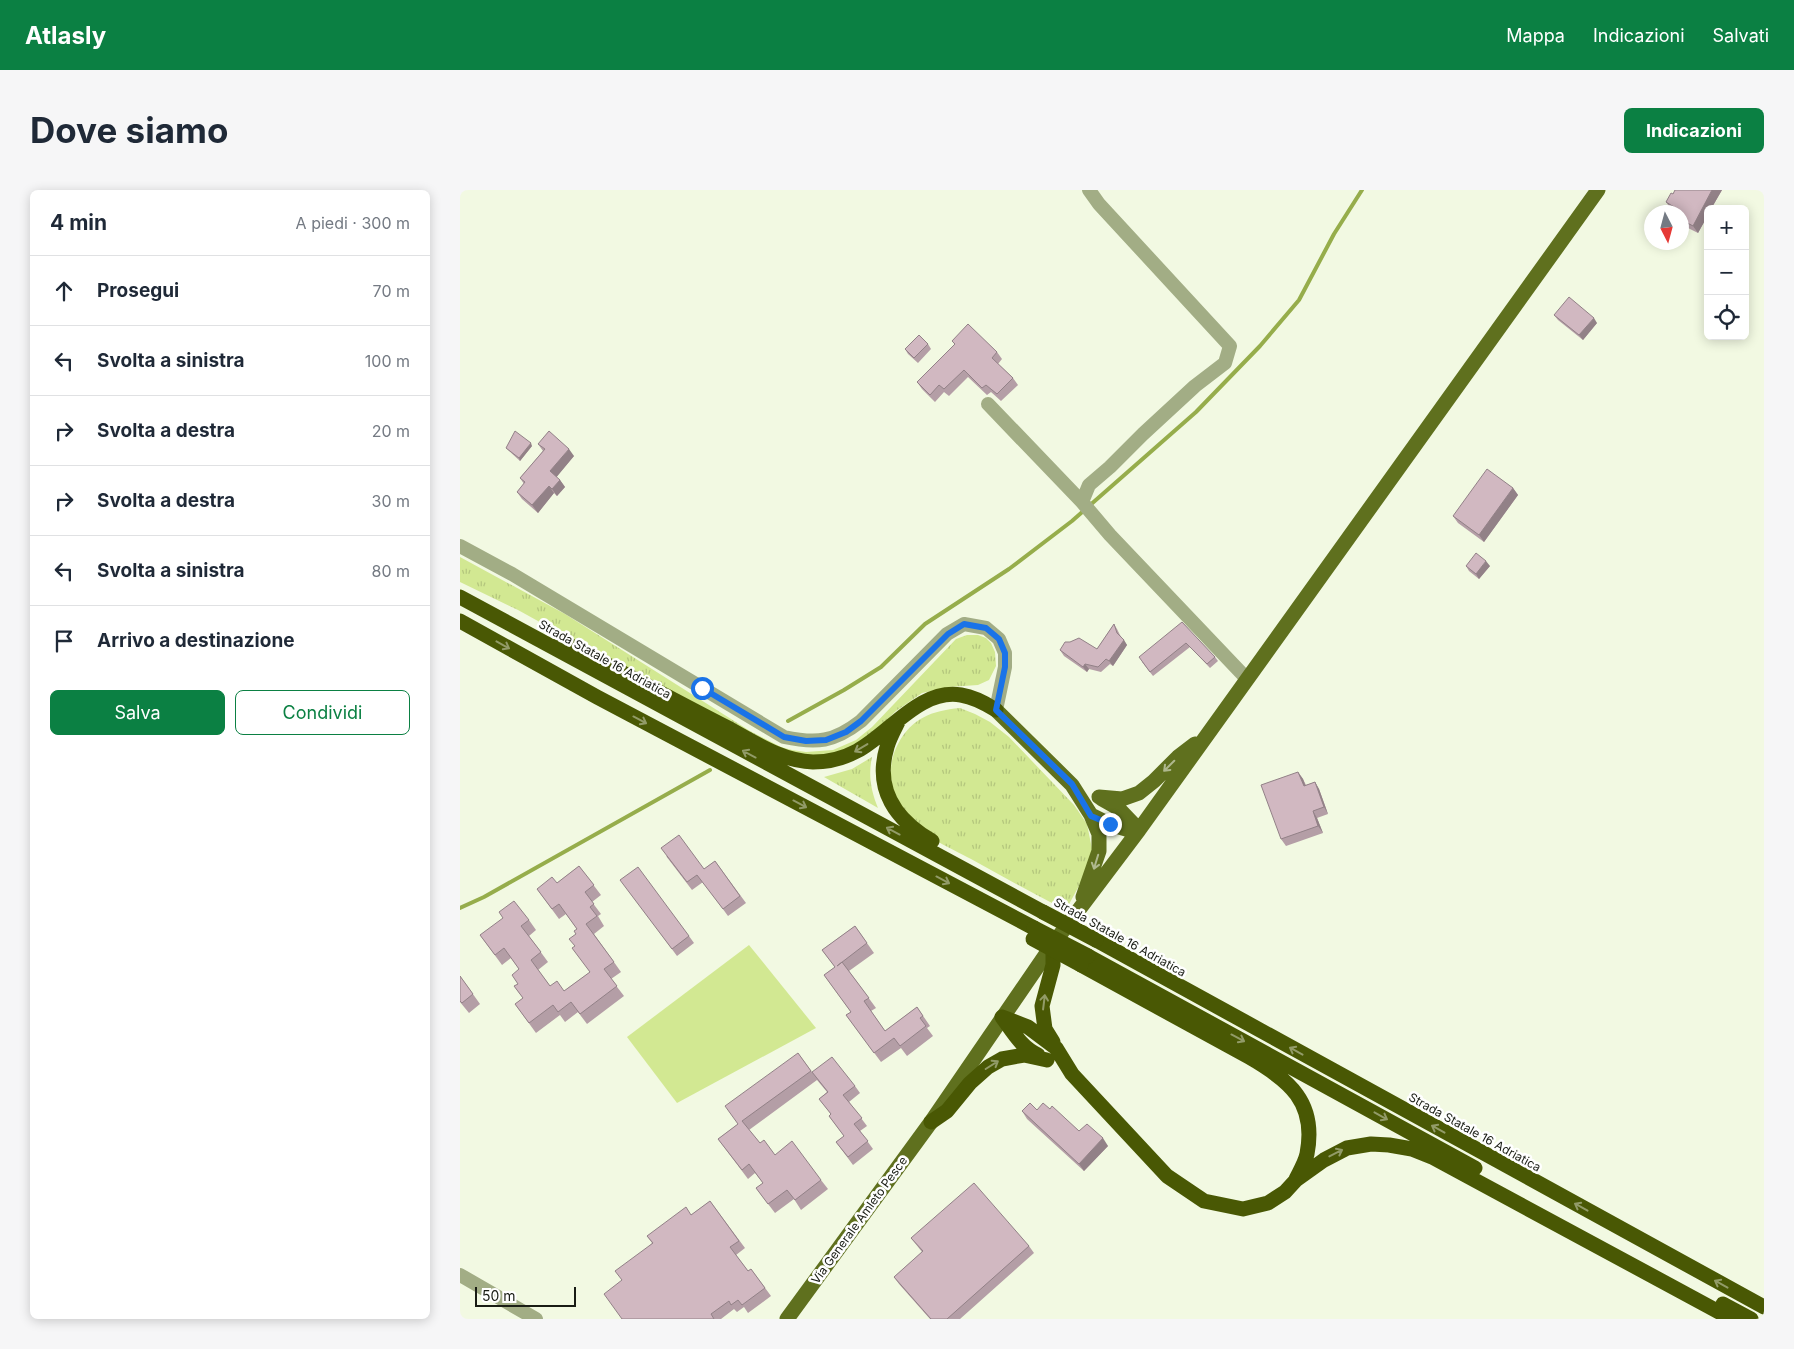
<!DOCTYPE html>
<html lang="it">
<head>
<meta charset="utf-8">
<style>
	body { margin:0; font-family:Inter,sans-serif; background:#f6f6f7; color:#1f2937 }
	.controls { position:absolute; right:15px; top:15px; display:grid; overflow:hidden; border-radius:8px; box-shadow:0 2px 12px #0003 }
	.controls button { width:45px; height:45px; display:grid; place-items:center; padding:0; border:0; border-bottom:1px solid #e0e1e3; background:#fff; color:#1f2937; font:25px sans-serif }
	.compass { position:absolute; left:1184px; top:15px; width:45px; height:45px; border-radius:50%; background:#fff; box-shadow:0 2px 12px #0003; rotate:174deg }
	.scale { position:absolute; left:15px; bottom:12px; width:101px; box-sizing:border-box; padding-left:5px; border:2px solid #191c14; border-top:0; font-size:14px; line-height:18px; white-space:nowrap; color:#191c14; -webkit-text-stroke:4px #fff; paint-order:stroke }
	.stop { position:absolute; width:15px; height:15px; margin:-11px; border:4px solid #1a73e8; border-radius:50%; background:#fff }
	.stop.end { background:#1a73e8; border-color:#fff; box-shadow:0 1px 5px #0008 }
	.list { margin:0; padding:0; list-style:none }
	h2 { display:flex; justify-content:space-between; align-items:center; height:65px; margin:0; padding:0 20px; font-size:21px }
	h2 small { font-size:16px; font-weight:400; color:#747a83 }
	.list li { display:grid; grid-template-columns:32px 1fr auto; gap:15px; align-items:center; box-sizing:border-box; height:70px; padding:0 20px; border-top:1px solid #e0e1e3 }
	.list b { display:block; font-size:19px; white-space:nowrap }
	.list em { font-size:16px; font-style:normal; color:#747a83 }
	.actions { display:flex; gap:10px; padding:15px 20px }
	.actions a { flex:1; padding:11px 0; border:1px solid #0b8043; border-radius:8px; text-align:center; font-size:18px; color:#0b8043 }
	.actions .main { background:#0b8043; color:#fff }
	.icon { flex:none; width:28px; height:28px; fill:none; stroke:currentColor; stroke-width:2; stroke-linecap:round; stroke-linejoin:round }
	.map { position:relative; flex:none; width:1304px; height:1129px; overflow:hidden; border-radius:8px }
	header { display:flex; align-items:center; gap:30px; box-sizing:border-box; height:70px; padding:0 25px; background:#0b8043; color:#fff }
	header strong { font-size:24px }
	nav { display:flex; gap:28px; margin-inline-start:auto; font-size:18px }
	.intro { display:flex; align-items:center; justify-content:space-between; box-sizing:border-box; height:120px; padding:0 30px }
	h1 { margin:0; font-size:35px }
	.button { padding:12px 22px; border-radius:8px; background:#0b8043; color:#fff; font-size:18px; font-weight:700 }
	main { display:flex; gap:30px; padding:0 30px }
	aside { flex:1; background:#fff; border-radius:8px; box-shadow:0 2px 12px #0003 }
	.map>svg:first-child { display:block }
	.grass { fill:url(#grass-tufts) }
	.park { fill:#d2e892 }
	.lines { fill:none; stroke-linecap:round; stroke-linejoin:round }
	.stream { stroke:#96ad4b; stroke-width:4 }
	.minor { stroke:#a2ad85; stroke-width:14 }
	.major { stroke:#5f701e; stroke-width:15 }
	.highway { stroke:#495804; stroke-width:15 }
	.highway-bridge { stroke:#495804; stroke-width:15 }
	.wall { fill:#b49ea6 }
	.shaded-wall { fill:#928187 }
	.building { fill:#d1b8c1; stroke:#928187 }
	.oneway { stroke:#929b68 }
	.oneway2 { stroke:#afb88e }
	.route { stroke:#1a73e8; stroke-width:6 }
	.labels { text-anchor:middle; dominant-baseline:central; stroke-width:5; stroke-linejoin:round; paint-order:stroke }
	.street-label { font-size:12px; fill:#191c14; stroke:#fff }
</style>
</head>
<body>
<header>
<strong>Atlasly</strong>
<nav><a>Mappa</a><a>Indicazioni</a><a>Salvati</a></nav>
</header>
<div class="intro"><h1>Dove siamo</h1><a class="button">Indicazioni</a></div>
<main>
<aside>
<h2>4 min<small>A piedi · 300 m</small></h2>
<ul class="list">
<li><svg class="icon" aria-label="ahead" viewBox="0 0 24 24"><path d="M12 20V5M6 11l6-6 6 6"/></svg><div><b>Prosegui</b></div><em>70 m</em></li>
<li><svg class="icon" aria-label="left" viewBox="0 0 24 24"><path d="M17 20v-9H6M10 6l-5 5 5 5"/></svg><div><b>Svolta a sinistra</b></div><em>100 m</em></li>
<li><svg class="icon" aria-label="right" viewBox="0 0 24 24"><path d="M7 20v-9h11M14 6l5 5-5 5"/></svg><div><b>Svolta a destra</b></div><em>20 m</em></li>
<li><svg class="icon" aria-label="right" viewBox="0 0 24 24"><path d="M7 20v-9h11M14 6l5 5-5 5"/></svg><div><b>Svolta a destra</b></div><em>30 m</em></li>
<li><svg class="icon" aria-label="left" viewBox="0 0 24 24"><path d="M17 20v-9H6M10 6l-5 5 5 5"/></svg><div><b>Svolta a sinistra</b></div><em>80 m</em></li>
<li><svg class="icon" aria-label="arrive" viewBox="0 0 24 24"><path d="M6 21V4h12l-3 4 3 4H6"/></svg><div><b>Arrivo a destinazione</b></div></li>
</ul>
<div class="actions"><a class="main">Salva</a><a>Condividi</a></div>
</aside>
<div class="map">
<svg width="1304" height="1129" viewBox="0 0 1304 1129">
	<defs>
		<pattern id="grass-tufts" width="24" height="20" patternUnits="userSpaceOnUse" patternTransform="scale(1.25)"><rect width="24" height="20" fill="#d2e892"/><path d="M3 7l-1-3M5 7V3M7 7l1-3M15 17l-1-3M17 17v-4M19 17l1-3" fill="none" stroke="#b4c67d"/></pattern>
	</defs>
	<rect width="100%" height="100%" fill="#f2f9e2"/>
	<!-- grass -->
	<path class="grass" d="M0,367L105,424L290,541L321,557L332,560L346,562L373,560L396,550L412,537L496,449L507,445H518L526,448L531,453L535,462L536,476L529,490L518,495L489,497L462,503L436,521L402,554L356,570L302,555L58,420L0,392Z
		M500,518L515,524L530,532L549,547L614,615L627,634L632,659L627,681L607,718L595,712L592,713C565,699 538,684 511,669C491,658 455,643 443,623C430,602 426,576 438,554C452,528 471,521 500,518Z
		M412,567C408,585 411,601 418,618L364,587L392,579Z"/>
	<!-- park -->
	<path class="park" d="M289,755L356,838L217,913L167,847Z"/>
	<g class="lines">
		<!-- stream -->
		<path class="stream" d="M328,531L384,500L421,477L465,434L549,379L612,331L736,222L800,156L839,110L874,44L902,0
			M0,718L24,707L250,580"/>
		<!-- minor -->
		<path class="minor" d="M528,214L622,312L650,345L787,489
			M622,312L629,295L650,277L683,244L735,196L765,173L770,156L639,14L629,0
			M0,356L52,384L324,547C357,554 374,552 401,531L487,444L504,434L526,438L539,449L545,463V477L536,520
			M0,1085L76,1129"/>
		<!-- major -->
		<path class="major" d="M536,520L612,595L631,625L649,634L666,639L679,640
			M639,607L662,609L679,603L694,591L718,567L735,554
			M642,609L658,618L679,640
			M623,707L639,661V644L631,625
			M327,1129L471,932L593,754L679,640L1138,0"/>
		<!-- highway -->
		<path class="highway" d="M0,407L583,722
			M0,431L137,507L574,738
			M101,451C157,479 211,509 266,537C294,552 321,571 353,572C368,572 384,568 397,561C429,544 460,498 501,505C514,507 525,513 536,520
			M438,532C434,540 429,549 427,557C414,600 436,630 472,651
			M636,750L1304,1117
			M628,766L1015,978
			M621,775L789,867C829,890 857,912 847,964C845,973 840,981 836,989
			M542,827L568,837L596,858L612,884L707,986L744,1011L783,1019L808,1013L825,1002L836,990L864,970L887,958L911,954L929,955L952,959L972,967L1272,1129
			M542,827C553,842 561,857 578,865
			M593,852L585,839L582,816L593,775V754
			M471,932L487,921L510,893L528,877L542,869L564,865L587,870
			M1263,1114L1291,1129"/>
		<!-- highway-bridge -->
		<path class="highway-bridge" d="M583,722L636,750
			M574,738L628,766
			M573,749L621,775"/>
	</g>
	<!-- wall -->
	<path class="wall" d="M1215,0H1262L1251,19H1248V25L1238,43L1222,35V22L1211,19L1206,12L1213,4Z
		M1094,125L1137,133L1123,150L1098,130Z
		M492,151L537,162L542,169L538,174L553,188L558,195L541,211L531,202L527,205L508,187L489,206L484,202L475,212L462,199L457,192L495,155Z
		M468,154L471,159L458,173L448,164L445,159Z
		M78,254L114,266L96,287L100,290L105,297L97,306L94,303L78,323L62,309L57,302L64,294L60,288L83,261Z
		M72,256L60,271L48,260L46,258Z
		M1053,298L1058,305L1024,352L998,333L993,326Z
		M1006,376H1030L1019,389L1009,381Z
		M722,432L755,467L758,471L750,478L730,457L693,486L682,472Z
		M654,434L657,439L660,445L667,455L653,476L650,474L641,482L629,479L627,482L604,466L600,460L637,459Z
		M838,582L843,589L846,595L855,592L859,599L868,624L857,628L863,643L826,656L821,649Z
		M206,666L244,679L255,671L286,713L268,726L243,692L232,700Z
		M119,676L141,705L132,712L141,724L138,726L144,736L134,744L161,782L151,789L164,806L127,834L118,822L105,832L100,825L76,843L55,814L63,808L54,796L58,794L59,779L51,768L42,775L20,745L69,730L76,740L69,746L88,772L78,780L90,796L104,801L130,782L115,757L117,739L106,724L99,729L77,699L97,693Z
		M166,697L229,746L234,753L217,766Z
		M395,736L414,763L389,781L416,818L411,821L425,841L457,817L470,836L467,838L473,846L447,866L441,858L421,872L386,825L391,822L364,785L375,777L362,760Z
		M0,786L20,814L9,823L0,812Z
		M338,863L352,882L395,896L400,903L389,912L407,936L400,941L413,959L393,975L376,952L384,946L369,926L371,924L359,909L367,902L357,890L289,940L300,953L315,965L361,990L368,999L341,1020L334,1009L315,1023L296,998L303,993L295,983L288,989L258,949L278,934Z
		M590,919L619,941L648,956L624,981L567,929L562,921Z
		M250,1011L285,1058L276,1065L288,1081L291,1079L311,1106L288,1123L284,1117L277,1122L274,1119L261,1129H162L161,1091L192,1053L187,1046L231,1025Z
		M451,1048L569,1056L574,1063L500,1129H470L439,1094L434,1087L462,1062Z"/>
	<!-- shaded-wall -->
	<path class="shaded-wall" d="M1252,0H1262L1251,19H1248V25L1238,43L1233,36Z
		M1134,128L1137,133L1123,150L1119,145Z
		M71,253L72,256L60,271L59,268Z
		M109,259L114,266L95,289L90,281Z
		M100,290L105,297L97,306L92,299Z
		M89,296L94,303L78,323L72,315Z
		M1053,298L1058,305L1024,352L1019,345Z
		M1026,371L1030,376L1019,389L1016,384Z
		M664,450L667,455L653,476L649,471Z
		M625,474L629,479L627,482L623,477Z
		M838,582L843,589L848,603L844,596Z
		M855,592L859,599L868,624L864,617Z
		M853,621L857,628L863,643L858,636Z
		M643,948L648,956L624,981L619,974Z"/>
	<!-- building -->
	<path class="building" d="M1215,0H1252L1233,36L1222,30V22H1211L1214,17L1206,12L1211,3L1213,4Z
		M1109,107L1134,128L1119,145L1094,125Z
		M508,134L537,162L532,168L553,188L537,204L526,195L522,198L504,180L484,199L479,195L470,205L457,192L495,154L492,151Z
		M459,145L468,154L454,168L445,159Z
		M55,241L71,253L59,268L46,258Z
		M89,241L109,259L90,281L100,290L92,299L89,296L72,315L57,302L65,292L60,288L85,259L78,254Z
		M1027,279L1053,298L1019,345L993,326Z
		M1016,363L1026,371L1016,384L1006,376Z
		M722,432L755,467L747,474L726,453L690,482L679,467Z
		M654,434L657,443L664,450L649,471L646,469L638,477L625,474L623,477L600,460L605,452H610L619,448L637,459Z
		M838,582L844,596L855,592L864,617L853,621L858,636L821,649L801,595Z
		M219,645L244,679L255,671L280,706L263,719L237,685L227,692L201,658Z
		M119,676L134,695L125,702L134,714L130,717L137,726L126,734L154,772L144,779L157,796L120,824L111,812L98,822L93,815L69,833L55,814L63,808L54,796L58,794L52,785L59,779L44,758L35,765L20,745L43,728L39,722L54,711L69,730L61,736L81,762L71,770L90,796L97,791L104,801L130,782L112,758L115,756L109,749L116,744L114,741L117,739L99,714L92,719L77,699L92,687L97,693Z
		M178,677L229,746L212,759L160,690Z
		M395,736L407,753L377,776L382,772L409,808L404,811L425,841L457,817L463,826L460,828L466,836L440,856L434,848L414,863L386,825L391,822L364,785L375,777L362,760Z
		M0,786L13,804L2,813L0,811Z
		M338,863L351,881L282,931L300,953L304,950L315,965L332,951L361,990L335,1010L327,1000L308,1014L296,998L303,993L289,974L282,980L258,949L278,934L265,916Z
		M372,867L395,896L383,905L402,928L394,934L408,951L388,967L376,952L384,946L369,926L371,924L359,909L368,902L352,882Z
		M570,913L577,920L583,913L590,919L592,916L619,941L627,934L643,948L619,974L562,921Z
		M514,993L569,1056L487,1129H471L434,1087L463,1061L451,1048Z
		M250,1011L279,1051L270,1057L288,1081L291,1079L305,1098L282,1115L278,1110L271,1115L269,1111L251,1124L254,1129H162L144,1104L162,1090L155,1081L193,1053L187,1046L226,1017L231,1025Z"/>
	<!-- one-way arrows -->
	<defs><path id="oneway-shaft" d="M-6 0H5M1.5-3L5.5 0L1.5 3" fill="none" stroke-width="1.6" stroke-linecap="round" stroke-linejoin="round" transform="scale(1.25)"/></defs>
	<g class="oneway">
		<use href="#oneway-shaft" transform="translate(43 455) rotate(29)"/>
		<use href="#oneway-shaft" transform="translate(180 530) rotate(28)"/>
		<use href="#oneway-shaft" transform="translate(401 558) rotate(149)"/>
		<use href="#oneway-shaft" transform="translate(289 564) rotate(-152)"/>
		<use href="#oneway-shaft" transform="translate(340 614) rotate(28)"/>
		<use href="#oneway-shaft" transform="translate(433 641) rotate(-152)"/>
		<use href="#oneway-shaft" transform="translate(483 690) rotate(28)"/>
		<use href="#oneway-shaft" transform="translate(584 812) rotate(-83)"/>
		<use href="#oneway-shaft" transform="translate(778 848) rotate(28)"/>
		<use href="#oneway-shaft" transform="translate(836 861) rotate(-151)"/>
		<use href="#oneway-shaft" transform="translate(532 875) rotate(-32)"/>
		<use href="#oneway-shaft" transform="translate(921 926) rotate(29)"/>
		<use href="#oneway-shaft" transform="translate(978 939) rotate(-151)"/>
		<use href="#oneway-shaft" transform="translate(876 963) rotate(-27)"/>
		<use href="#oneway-shaft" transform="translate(1121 1017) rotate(-151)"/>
		<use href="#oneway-shaft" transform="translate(1261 1094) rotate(-151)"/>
	</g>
	<g class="oneway2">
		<use href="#oneway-shaft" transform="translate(709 576) rotate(135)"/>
		<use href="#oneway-shaft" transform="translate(636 672) rotate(107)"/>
	</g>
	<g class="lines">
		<!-- route -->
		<path class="route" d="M242,498L324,547L346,551L366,550L386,542L401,531L488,444L504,434L526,438L539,449L545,463V477L536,520L612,594L631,626L650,634"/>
	</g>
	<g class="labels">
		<!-- street labels -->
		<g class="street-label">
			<text transform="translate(145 469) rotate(29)">Strada Statale 16 Adriatica</text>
			<text transform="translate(660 747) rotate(29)">Strada Statale 16 Adriatica</text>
			<text transform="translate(1015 942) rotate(29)">Strada Statale 16 Adriatica</text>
			<text transform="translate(399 1030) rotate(-54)">Via Generale Amleto Pesce</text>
		</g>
	</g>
</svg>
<div class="controls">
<button>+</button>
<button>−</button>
<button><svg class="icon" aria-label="locate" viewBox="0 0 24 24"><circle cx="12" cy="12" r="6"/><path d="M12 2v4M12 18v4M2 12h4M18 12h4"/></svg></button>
</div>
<svg class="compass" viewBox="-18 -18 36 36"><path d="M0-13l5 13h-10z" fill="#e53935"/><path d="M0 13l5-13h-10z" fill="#747a83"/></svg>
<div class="scale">50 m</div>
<div class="stop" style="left:242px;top:498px"></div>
<div class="stop end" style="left:650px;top:634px"></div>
</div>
</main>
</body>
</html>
